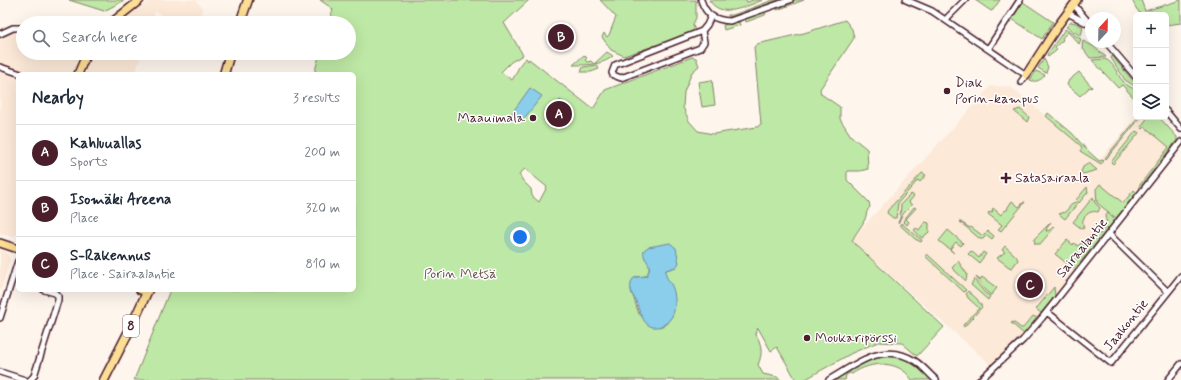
<!DOCTYPE html>
<html lang="en">
<head>
<meta charset="utf-8">
<style>
	body { margin:0; font-family:Mynerve,sans-serif; background:#f2f2f3; color:#1f2937 }
	.controls { position:absolute; right:12px; top:12px; display:grid; overflow:hidden; border-radius:6px; box-shadow:0 4px 16px #0002 }
	.controls button { width:36px; height:36px; display:grid; place-items:center; padding:0; border:0; border-bottom:1px solid #e0e1e3; background:#fff; color:#1f2937; font:20px sans-serif }
	.compass { position:absolute; left:1085px; top:12px; width:36px; height:36px; border-radius:50%; background:#fff; box-shadow:0 4px 16px #0002; rotate:22deg }
	.you { position:absolute; left:520px; top:237px; width:14px; height:14px; margin:-10px; border:3px solid #fff; border-radius:50%; background:#1a73e8; box-shadow:0 0 0 6px #1a73e833 }
	.badge { display:grid; place-items:center; width:26px; height:26px; border-radius:50%; background:#4a1f2b; color:#fff; font-size:13px; font-weight:700 }
	.pin { position:absolute; translate:-50% -50%; border:2px solid #fff; box-shadow:0 1px 4px #0006 }
	.list { margin:0; padding:0; list-style:none }
	h2 { display:flex; justify-content:space-between; align-items:center; height:52px; margin:0; padding:0 16px; font-size:17px }
	h2 small { font-size:13px; font-weight:400; color:#747a83 }
	.list li { display:grid; grid-template-columns:26px 1fr auto; gap:12px; align-items:center; box-sizing:border-box; height:56px; padding:0 16px; border-top:1px solid #e0e1e3 }
	.list b { display:block; font-size:15px; white-space:nowrap }
	.list p { margin:0; font-size:13px; white-space:nowrap; color:#747a83 }
	.list em { font-size:13px; font-style:normal; color:#747a83 }
	.icon { flex:none; width:22px; height:22px; fill:none; stroke:currentColor; stroke-width:2; stroke-linecap:round; stroke-linejoin:round }
	.map { position:relative; flex:none; width:1181px; height:380px; overflow:hidden }
	.search { position:absolute; background:#fff; box-shadow:0 4px 16px #0002; left:16px; top:16px; width:340px; height:44px; display:flex; align-items:center; gap:10px; box-sizing:border-box; padding:0 14px; border-radius:22px; color:#747a83; font-size:15px }
	.panel { position:absolute; background:#fff; box-shadow:0 4px 16px #0002; left:16px; top:72px; width:340px; height:220px; border-radius:6px }
	.map>svg:first-child { display:block }
	.built { fill:#fce9d8 }
	.green { fill:#bee8a5; stroke:#848468; fill-rule:evenodd }
	.water { fill:#8aceeb; stroke:#70889e }
	.lines { fill:none; stroke-linecap:round; stroke-linejoin:round }
	.minor-casing { stroke:#4a1f2b; stroke-width:8 }
	.major-casing { stroke:#4a1f2b; stroke-width:10 }
	.highway-casing { stroke:#4a1f2b; stroke-width:11 }
	.minor { stroke:#fff; stroke-width:5 }
	.major { stroke:#fdde96; stroke-width:7 }
	.highway { stroke:#fdde96; stroke-width:8 }
	.poi-dot { fill:#4a1f2b; stroke:#fff; stroke-width:1.5 }
	.labels { text-anchor:middle; dominant-baseline:central; stroke-width:3; stroke-linejoin:round; paint-order:stroke }
	.shield { fill:#fff; stroke:#80626b; stroke-width:1 }
	.shield-label { font-size:13px; font-weight:bold; fill:#4a1f2b }
	.poi-label { font-size:14px; fill:#4a1f2b; stroke:#fff; text-anchor:start }
	.street-label { font-size:14px; fill:#4a1f2b; stroke:#fff }
	.park-label { font-size:14px; fill:#67514a; stroke:#fff }
</style>
</head>
<body>
<div class="map">
<svg width="1181" height="380" viewBox="0 0 1181 380">
	<rect width="100%" height="100%" fill="#fef5ed"/>
	<filter id="ink" filterUnits="userSpaceOnUse"><feTurbulence type="fractalNoise" baseFrequency=".025" numOctaves="2"/><feDisplacementMap in="SourceGraphic" scale="8" xChannelSelector="R" yChannelSelector="G"/><feConvolveMatrix kernelMatrix="1 2 1 2 8 2 1 2 1" color-interpolation-filters="sRGB"/></filter>
	<g filter="url(#ink)">
		<!-- built -->
		<path class="built" d="M151,0H196L203,9L200,23H173L155,11L152,23H117Z
			M17,25L23,27V53H142L135,74H31L0,64V28L1,30Z
			M0,72L18,78V233L12,237L0,233Z
			M991,86L1011,87L1099,160L1136,117H1141L1174,145L1020,341L992,366L851,240Z
			M0,250L7,253L10,260L0,292Z"/>
		<!-- green -->
		<path class="green" d="M69,0H125L104,11Z
			M320,0H529L504,23L523,55L511,62L501,72L512,80C518,72 518,64 526,58L528,61L529,59L593,109L605,90L692,57L696,58L699,66L692,72L684,92L683,107L689,121L698,131L713,134L757,127L761,124L754,47L757,44L804,33L845,20L852,29L854,38L820,89L821,94L840,107V119L851,136L867,149L868,169L860,171H847V180L869,202L870,207C866,211 867,214 865,219C862,227 855,233 852,241L944,327L917,356L902,343L878,342L852,353L804,380H796L777,347L771,351L758,328L755,333C762,344 763,353 758,365L763,374L777,377L781,380H134L170,290H354V74H314L320,53H349V23H329L333,9ZM525,169L547,187L539,202L532,196L531,189L523,181L519,174ZM644,257L676,267L666,270L665,276L667,279L672,316L666,324L660,327L639,314L631,290L632,281L636,277L646,276C651,269 650,263 644,257Z
			M600,0H696V18L693,24L695,32L624,56L611,50L602,37L604,33L607,37L609,35L616,17Z
			M709,0H746L747,2L753,0H763C746,6 722,20 709,0Z
			M773,0H779L732,17L728,16V15H733Z
			M796,0H804L777,10V9L783,6V4Z
			M975,0H1000L993,10L991,11Z
			M1132,0H1141L1145,11L1181,0V23L1166,25V15H1141L1136,8Z
			M1023,2L1053,22L1042,39L1012,19Z
			M764,12L766,14L765,15L746,22L745,18Z
			M739,22L740,25L724,30L723,25Z
			M1071,22L1076,23L1083,27L1081,36L1066,27Z
			M1065,29L1081,39L1079,44L1068,32L1062,38L1063,40L1055,47L1057,50L1048,57L1047,55Z
			M1083,41L1093,46L1106,57L1090,58L1082,47Z
			M607,52L613,56C603,65 587,65 573,65L584,55L587,58L585,60L587,62L591,61L594,64Z
			M1112,56L1136,84V87L1125,80L1111,58Z
			M1044,59L1048,67L1046,73L1038,68Z
			M1105,59C1115,63 1116,74 1123,81C1127,86 1131,87 1136,90V100L1122,85L1118,88L1092,60Z
			M597,65L599,69L591,72H581L583,67Z
			M1036,71L1045,75C1041,80 1036,83 1030,80Z
			M1079,72L1092,87L1091,88L1089,87L1088,89L1080,96L1067,85L1069,80Z
			M712,80L715,105L702,107L698,82Z
			M1020,109L1029,117L1027,122L1014,111Z
			M1048,113L1072,133L1086,149L1098,160L1100,161L1103,160L1104,161L1101,164L1080,151L1082,148L1081,146L1046,116Z
			M1139,117H1141L1106,159L1105,158Z
			M1148,117H1159L1177,137V140L1140,188L1139,186L1169,147L1145,127L1143,129L1141,127Z
			M1136,131L1139,133L1113,164L1111,162Z
			M1089,163L1097,170L1083,174L1081,172L1083,167Z
			M922,173L926,175L920,182L918,180L898,203L896,218H893L887,213L888,210Z
			M1100,184L1123,203L1134,190L1137,193L1116,218L1097,203L1096,189Z
			M1087,187L1088,192L1079,203L1076,200Z
			M911,194L914,196L909,202L912,205L903,214L898,223L900,218L901,204Z
			M1093,197L1095,203L1100,208L1098,212C1089,209 1079,219 1084,228L1082,229L1073,222Z
			M1012,201L1019,207L1024,202H1025L1001,231L998,229L1002,225L988,214L989,212L991,213L993,211L992,210L993,208L1001,215L1004,211L1007,210L1008,207Z
			M1074,202L1077,204L1065,219L1059,214L1065,212Z
			M914,207L916,208L906,219L909,222L907,225L903,221Z
			M1108,213L1115,220L1075,269L1070,267L1072,264L1070,266L1055,254L1067,240L1073,245L1074,243L1078,246L1081,243L1084,246L1086,244L1085,242L1091,235L1100,234C1104,229 1109,225 1105,217Z
			M959,221L970,228L971,227L983,236L988,231L994,236L992,239L987,235L983,239H980Z
			M925,222L929,223V232L922,238L914,230L916,228L919,230Z
			M1051,222L1047,228L1046,231L1050,230L1054,226L1055,227L1040,244H1035L1034,239Z
			M901,223L922,240L921,242L915,239L900,225Z
			M948,230L963,243L961,246L956,242L950,249L954,253L939,241Z
			M1005,246L1016,256L1018,260L1012,268L1009,267L997,258L1005,252L1002,250Z
			M971,251L979,258L983,252L986,254L979,263L968,254Z
			M927,254L966,290L964,292L925,256Z
			M958,261L967,274L966,281L952,268Z
			M976,277L980,280L982,277L997,288L991,295C983,290 981,284 976,277Z
			M974,279L985,293L990,296L988,300L971,285Z
			M1054,287L1055,296L1041,313L1036,309Z
			M968,291L977,299L982,307L964,327L963,325L979,308L968,298L966,293Z
			M1033,316L1037,318L1024,334L1011,323L1013,322L1021,328H1023Z
			M882,353L907,357L936,380H912C899,359 870,361 852,374L850,373L846,375L845,380H830L863,360Z"/>
		<!-- water -->
		<path class="water" d="M530,88L542,96L522,121L512,113Z
			M560,100L572,110L569,115L556,105Z
			M554,107L567,117L564,121L551,111Z
			M670,243L676,248L679,263L676,267L666,270C665,276 667,278 671,284C675,291 676,302 674,311C673,316 668,323 663,325C645,334 640,313 636,301C634,297 631,294 631,290C630,287 631,280 634,278C637,276 643,277 646,276C656,263 641,261 644,250L648,247Z"/>
		<g class="lines">
			<defs>
				<path id="minor" d="M701,0C706,15 714,20 730,21L790,0
					M906,0L932,11L1026,75L1021,82
					M1074,5L1091,25
					M1068,13L1090,25
					M946,20L948,17L965,0
					M702,31L704,42L700,48L621,78L613,75L612,73L615,65L702,31L707,25L711,16
					M0,34L13,28H23
					M1106,42L1136,77
					M988,49L1020,0
					M0,67L21,74
					M1166,111L1181,129
					M1109,234L1168,292
					M1047,312L1111,363L1181,276
					M0,318L18,261
					M0,372L25,380
					M30,380L34,376L58,300V296L55,293L44,290
					M829,380C856,364 883,341 915,361C923,366 929,374 936,380
					M980,380L1023,340L1042,318L1181,142
					M1168,380L1181,364"/>
				<path id="major" d="M111,23L140,0
					M78,74L87,53
					M1026,75L1059,24L1077,0
					M0,243L18,249
					M140,290L147,292"/>
				<path id="highway" d="M240,23L248,0
					M224,74L230,53
					M104,380L130,329L148,290"/>
			</defs>
			<!-- minor casing -->
			<use href="#minor" class="minor-casing"/>
			<!-- major casing -->
			<use href="#major" class="major-casing"/>
			<!-- highway casing -->
			<use href="#highway" class="highway-casing"/>
			<!-- minor -->
			<use href="#minor" class="minor"/>
			<!-- major -->
			<use href="#major" class="major"/>
			<!-- highway -->
			<use href="#highway" class="highway"/>
		</g>
	</g>
	<!-- markers -->
	<g class="poi-dot">
		<circle cx="947" cy="91" r="4"/>
		<circle cx="533" cy="118" r="4"/>
		<path d="M1004 172h4v4h4v4h-4v4h-4v-4h-4v-4h4z"/>
		<circle cx="807" cy="338" r="4"/>
	</g>
	<g class="labels">
		<!-- shield labels -->
		<rect class="shield" x="123" y="315" width="16" height="22" rx="3"/>
		<g class="shield-label">
			<text x="131" y="326">8</text>
		</g>
		<!-- poi labels -->
		<g class="poi-label">
			<text x="955" y="83">Diak<tspan x="955" dy="16">Porin-kampus</tspan></text>
			<text x="525" y="118" text-anchor="end">Maauimala</text>
			<text x="1015" y="178">Satasairaala</text>
			<text x="815" y="338">Moukaripörssi</text>
		</g>
		<!-- street labels -->
		<g class="street-label">
			<text transform="translate(1082 248) rotate(-51)">Sairaalantie</text>
			<text transform="translate(1126 325) rotate(-51)">Jaakontie</text>
		</g>
		<!-- park labels -->
		<g class="park-label">
			<text x="460" y="274">Porin Metsä</text>
		</g>
	</g>
</svg>
<div class="controls">
<button>+</button>
<button>−</button>
<button><svg class="icon" aria-label="layers" viewBox="0 0 24 24"><path d="M12 4l9 5-9 5-9-5zM3 14l9 5 9-5"/></svg></button>
</div>
<svg class="compass" viewBox="-18 -18 36 36"><path d="M0-13l5 13h-10z" fill="#e53935"/><path d="M0 13l5-13h-10z" fill="#747a83"/></svg>
<div class="you"></div>
<div class="pin badge" style="left:559px;top:114px">A</div>
<div class="pin badge" style="left:561px;top:37px">B</div>
<div class="pin badge" style="left:1030px;top:285px">C</div>
<div class="search"><svg class="icon" aria-label="search" viewBox="0 0 24 24"><circle cx="10" cy="10" r="6"/><path d="M15 15l6 6"/></svg>Search here</div>
<section class="panel">
<h2>Nearby<small>3 results</small></h2>
<ul class="list">
<li><span class="badge">A</span><div><b>Kahluuallas</b><p>Sports</p></div><em>200 m</em></li>
<li><span class="badge">B</span><div><b>Isomäki Areena</b><p>Place</p></div><em>320 m</em></li>
<li><span class="badge">C</span><div><b>S-Rakennus</b><p>Place · Sairaalantie</p></div><em>810 m</em></li>
</ul>
</section>
</div>
</body>
</html>
